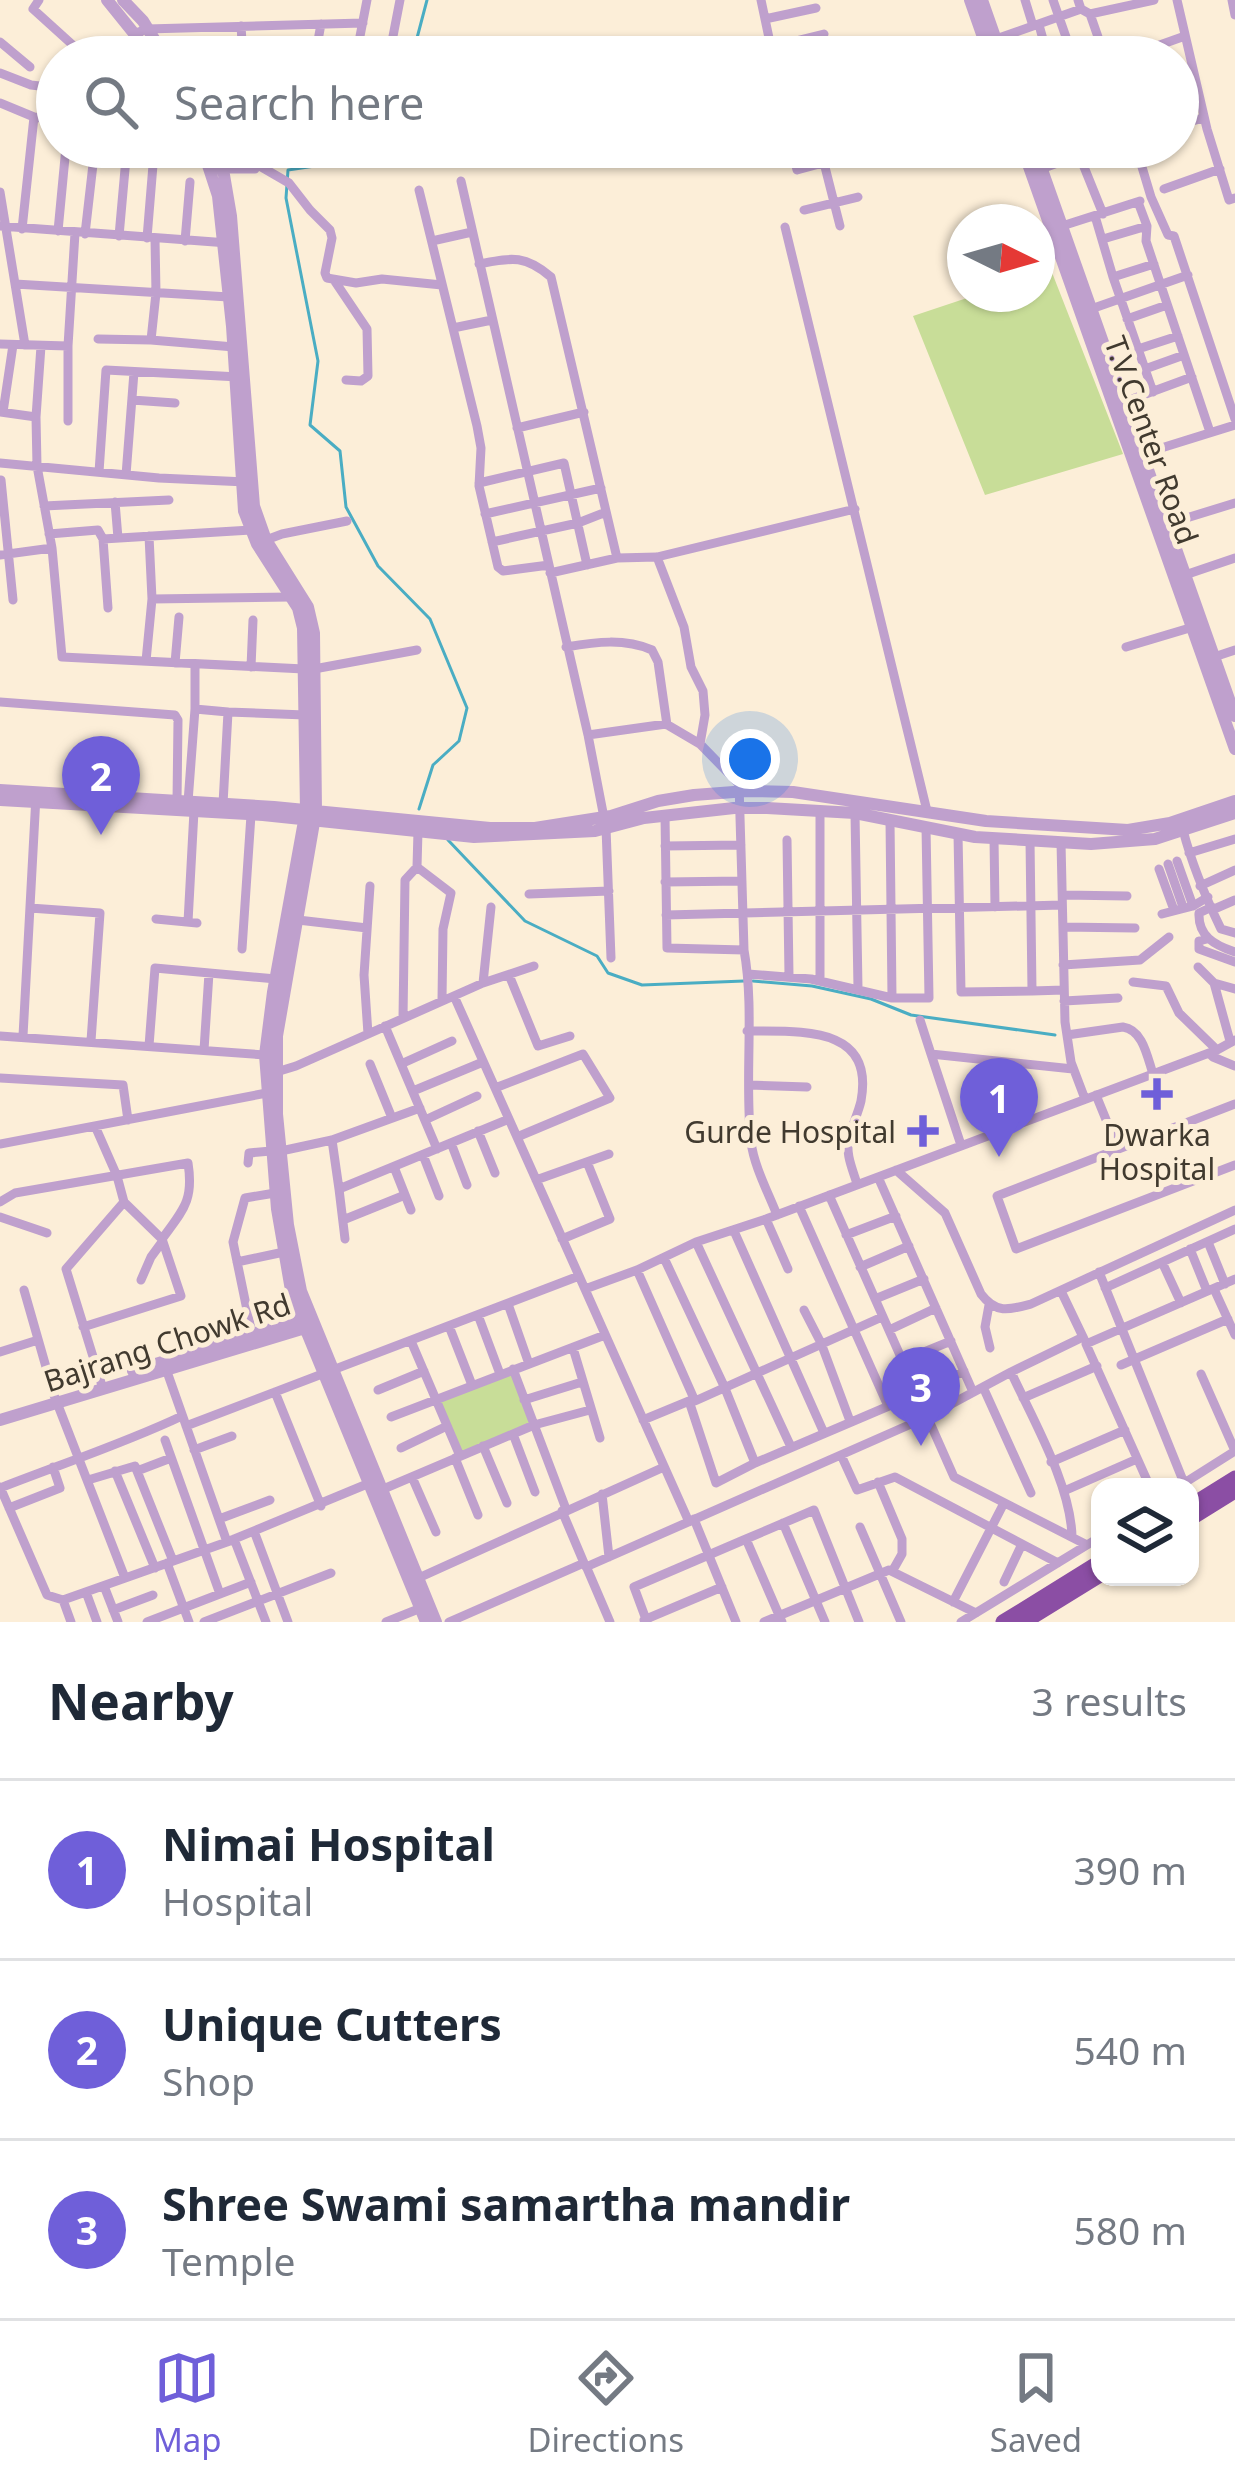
<!DOCTYPE html>
<html lang="en">
<head>
<meta charset="utf-8">
<style>
	body { margin:0; font-family:"Noto Sans",sans-serif; background:#f6f6f7; color:#1f2937 }
	.controls { position:absolute; right:36px; bottom:36px; display:grid; overflow:hidden; border-radius:24px; box-shadow:0 3px 9px #0004 }
	.controls button { width:108px; height:108px; display:grid; place-items:center; padding:0; border:0; border-bottom:3px solid #e0e1e3; background:#fff; color:#1f2937; font:60px sans-serif }
	.compass { position:absolute; left:947px; top:204px; width:108px; height:108px; border-radius:50%; background:#fff; box-shadow:0 3px 9px #0004; rotate:95deg }
	.you { position:absolute; left:750px; top:759px; width:42px; height:42px; margin:-30px; border:9px solid #fff; border-radius:50%; background:#1a73e8; box-shadow:0 0 0 18px #1a73e833 }
	.badge { display:grid; place-items:center; width:78px; height:78px; border-radius:50%; background:#6f5fd9; color:#fff; font-size:39px; font-weight:700 }
	.pin { position:absolute; translate:-50% -99px; filter:drop-shadow(0 3px 6px #0008) }
	.pin::after { content:''; position:absolute; top:63px; width:42px; height:36px; background:inherit; clip-path:polygon(0 0,100% 0,50% 100%) }
	.list { margin:0; padding:0; list-style:none }
	h2 { display:flex; justify-content:space-between; align-items:center; height:156px; margin:0; padding:0 48px; font-size:51px }
	h2 small { font-size:39px; font-weight:400; color:#747a83 }
	.list li { display:grid; grid-template-columns:78px 1fr auto; gap:36px; align-items:center; box-sizing:border-box; height:180px; padding:0 48px; border-top:3px solid #e0e1e3 }
	.list b { display:block; font-size:45px; white-space:nowrap }
	.list p { margin:0; font-size:39px; white-space:nowrap; color:#747a83 }
	.list em { font-size:39px; font-style:normal; color:#747a83 }
	.icon { flex:none; width:66px; height:66px; fill:none; stroke:currentColor; stroke-width:2; stroke-linecap:round; stroke-linejoin:round }
	.map { position:relative; flex:none; width:1235px; height:1622px; overflow:hidden }
	.search { position:absolute; background:#fff; box-shadow:0 3px 9px #0004; left:36px; right:36px; top:36px; height:132px; display:flex; align-items:center; gap:30px; box-sizing:border-box; padding:0 42px; border-radius:66px; color:#747a83; font-size:45px }
	.sheet { height:696px; background:#fff }
	nav { display:flex; justify-content:space-around; align-items:center; box-sizing:border-box; height:168px; border-top:3px solid #e0e1e3; background:#fff; font-size:33px; color:#747a83 }
	nav a { display:grid; justify-items:center; gap:6px }
	nav .on { color:#6f5fd9 }
	.map>svg:first-child { display:block }
	.green { fill:#c8dd98 }
	.lines { fill:none; stroke-linecap:round; stroke-linejoin:round }
	.stream { stroke:#4aadc3; stroke-width:3 }
	.minor { stroke:#bfa0cd; stroke-width:9 }
	.tertiary { stroke:#bfa0cd; stroke-width:12 }
	.trunk { stroke:#8b4ea4; stroke-width:15 }
	.poi-dot { fill:#6f5fd9; stroke:#fceed8; stroke-width:4.5 }
	.labels { text-anchor:middle; dominant-baseline:central; stroke-width:10; stroke-linejoin:round; paint-order:stroke }
	.street-label { font-size:30px; fill:#413a2f; stroke:#fceed8 }
	.poi-label { font-size:30px; fill:#413a2f; stroke:#fceed8; text-anchor:end }
</style>
</head>
<body>
<div class="map">
<svg width="1235" height="1622" viewBox="0 0 1235 1622">
	<rect width="100%" height="100%" fill="#fceed8"/>
	<!-- green -->
	<path class="green" d="M1051,270L1123,454L985,495L913,316L979,294H1037V275Z
		M511,1373L530,1423L462,1452L439,1400Z"/>
	<g class="lines">
		<!-- stream -->
		<path class="stream" d="M412,57L427,0
			M375,147L362,159L288,170L286,198L318,361L310,425L340,451L346,507L378,566L430,619L467,708L459,741L433,765L419,809
			M448,840L525,921L597,956L608,973L642,985L744,981
			M753,981L812,986L871,999L911,1015L1055,1035"/>
		<!-- minor -->
		<path class="minor" d="M39,0L33,9L86,57
			M761,0L773,57
			M1025,0L1033,26
			M1053,0L1073,57
			M1078,0L1081,9L1090,14L1105,57
			M1177,0L1207,129L1229,200L1235,198
			M1232,0L1235,15
			M1090,14L1154,0
			M765,19L816,8
			M1039,25L1048,57
			M241,26L243,57
			M136,33L147,29L363,23
			M996,39L1081,9
			M0,42L30,67
			M771,47L824,34
			M315,57L321,24
			M356,57L367,0
			M389,57L400,0
			M1126,57L1185,36
			M0,73L31,85L57,88
			M0,103L34,117L22,229
			M34,117L57,120
			M1178,124L1204,118
			M178,147L204,151
			M792,147L797,170L849,156L865,147
			M1076,147L1103,214
			M1136,147L1151,197L1168,235L1174,236L1235,419
			M824,163L840,226
			M258,165L289,183L310,210L330,230L332,238L325,273L327,278L356,283L382,279L442,285
			M221,169H255L259,147
			M1041,169L1101,147
			M461,181L588,735L606,828L611,958
			M1164,189L1220,169
			M419,190L477,426L481,448L479,486L498,567L503,571L549,565
			M0,192L25,345
			M1138,202L1147,226L1146,241L1210,432
			M804,210L858,197
			M1095,216L1113,277L1153,392
			M0,226L228,243
			M1062,226L1140,201
			M785,227L927,811
			M58,231L66,147
			M85,234L95,147
			M119,236L127,147
			M147,238L153,165
			M1103,239L1147,226
			M185,241L190,182
			M432,241L472,232
			M479,264C511,258 524,254 551,277L617,558
			M1113,277L1154,264
			M334,280L367,329L368,376L361,381L346,380
			M15,284L229,297
			M1091,309L1188,275
			M1127,319L1167,305
			M453,328L492,320
			M98,339L151,340L234,347
			M151,340L156,293L155,239
			M0,344L68,346
			M41,346L36,417L37,466L52,548L62,657L304,669
			M1138,349L1178,336
			M1145,369L1184,355
			M132,400L175,403
			M1124,402L1192,377
			M0,412L36,417
			M3,412L13,345
			M68,421V346L75,233
			M517,428L584,412
			M1142,454L1235,425
			M0,463L159,478L246,482
			M99,472L106,370L239,377
			M126,475L134,372
			M1,480L13,600
			M479,483L564,463L587,565
			M115,502L118,538
			M44,506L169,500
			M485,514L601,488
			M1167,524L1235,503
			M49,534L98,530L103,539L251,530
			M149,536L152,599L291,597
			M103,539L108,608
			M266,540L282,534L347,521
			M492,542L578,523L606,512
			M0,555L52,548
			M657,557L684,627L691,667L703,691L705,715L700,744L739,784L744,950C755,1011 744,1080 751,1142C754,1166 768,1192 777,1215
			M550,573L617,558L657,557L855,509
			M1185,575L1235,558
			M566,647C596,642 624,638 652,650L658,662L667,725
			M1126,647L1193,627
			M1214,657L1235,650
			M146,661L152,599
			M175,663L179,617
			M195,664V709L228,712
			M251,667L253,620
			M314,669L417,650
			M0,702L175,715L178,720L177,801
			M588,735L666,724L700,744
			M188,802L195,709
			M223,804L228,712L305,715
			M820,811V981
			M855,813L858,989
			M665,816L667,948L744,950
			M890,820L892,998H929L926,827
			M1183,830C1192,865 1205,896 1221,929L1235,933
			M958,834L961,992L1032,991
			M994,838L995,907
			M787,840L789,976
			M1030,840L1032,991L1064,990
			M1061,842L1065,1022L1071,1062L1085,1099
			M665,846L741,845
			M1189,853L1235,839
			M1177,861L1193,906
			M1168,864L1183,907
			M417,867L418,831
			M1159,869L1174,910
			M665,882L742,881
			M1200,886L1235,870
			M529,894L609,891
			M1063,895L1127,896
			M1212,907L1199,913C1198,936 1214,945 1235,952
			M30,908L100,913L91,1041
			M1212,910L1235,900
			M1162,914L1193,906L1208,897
			M666,915L1062,905
			M156,919L197,923
			M298,920L367,928
			M188,922L194,811
			M1063,927L1135,928
			M1207,939L1199,941V949L1235,962
			M242,949L251,815
			M1063,965L1140,960L1169,937
			M1198,967L1214,983L1235,989
			M748,974L811,979L892,998
			M509,975L538,1046L570,1036
			M1133,982L1166,986L1179,1013L1217,1050
			M483,983L491,907
			M1214,983L1230,1041
			M454,996L689,1522
			M1064,1001L1118,998
			M403,1018L405,880L417,867L451,893L443,929L442,1000
			M920,1020L931,1054
			M385,1026L437,1149
			M747,1031C799,1032 875,1024 861,1101C858,1114 852,1125 849,1138C845,1154 853,1170 857,1184
			M368,1034L364,975L370,886
			M1067,1035L1123,1027C1143,1030 1147,1056 1153,1074
			M0,1036L265,1055
			M23,1036L36,796
			M149,1046L155,968L276,979
			M204,1050L209,973
			M1209,1053L1213,1057L1235,1066
			M986,1060L1012,1126
			M370,1064L392,1118
			M401,1064L452,1041
			M273,1073L296,1066L483,983L534,966
			M0,1078L123,1085L128,1120
			M749,1085L807,1087
			M495,1088L583,1054L610,1098L517,1137
			M413,1091L483,1062
			M1096,1095L1118,1149
			M1235,1104L997,1196L1016,1249L1235,1165
			M425,1120L477,1096
			M478,1131L495,1173
			M332,1140L339,1189L509,1119
			M451,1143L467,1185
			M0,1144L272,1092
			M961,1145L931,1054L1073,1069
			M281,1151L332,1140L420,1108
			M423,1155L439,1196
			M248,1163L249,1153L271,1151
			M394,1167L411,1210
			M896,1170L945,1213L981,1294C996,1314 1009,1310 1031,1304L1235,1210
			M878,1177L973,1392
			M536,1180L609,1154
			M339,1189L345,1239
			M829,1195L954,1477L1087,1545
			M0,1202L15,1193L188,1163C194,1201 183,1210 162,1239
			M799,1206L888,1406
			M0,1217L47,1233
			M766,1219L788,1269
			M343,1220L405,1195
			M734,1231L824,1433
			M846,1235L896,1216
			M562,1239L610,1219L587,1162
			M696,1242L791,1447
			M1208,1242L1225,1284
			M1190,1249L1207,1291
			M664,1258L724,1386L755,1463
			M237,1262L284,1252
			M1162,1262L1181,1303
			M860,1267L909,1246
			M637,1270L695,1401
			M1099,1272L1184,1483
			M141,1280L151,1257L162,1242
			M1105,1288L1235,1229
			M585,1289L637,1270L696,1242L766,1219L1217,1050L1235,1040
			M1214,1289L1235,1335
			M24,1290L54,1395L125,1578
			M1061,1291L1084,1339
			M875,1299L924,1279
			M508,1304L529,1364
			M989,1305L985,1327L990,1348
			M804,1310L821,1343L850,1421
			M478,1315L500,1374
			M449,1326L472,1385
			M83,1327L181,1296L162,1239L124,1202L117,1176L95,1126
			M889,1330L936,1308
			M252,1334L233,1242L245,1198L275,1193
			M411,1341L460,1456
			M573,1348L600,1438
			M0,1352L38,1340
			M902,1361L951,1341
			M1121,1365L1228,1319
			M165,1366L227,1542
			M513,1369L566,1509
			M1011,1372C1033,1420 1071,1485 1072,1537
			M983,1387L1031,1493
			M103,1389L66,1269L124,1202
			M378,1390L424,1371
			M275,1392L321,1506
			M1023,1398L1097,1366
			M524,1400L582,1382
			M689,1401L716,1483L755,1463L917,1394L964,1371
			M391,1417L605,1335
			M643,1420L689,1401H695L882,1317
			M186,1426L579,1276
			M513,1434L535,1492
			M165,1440L220,1594
			M483,1446L507,1503
			M401,1448L447,1426
			M194,1450L232,1436
			M841,1455L857,1490L895,1477L1058,1563
			M455,1458L478,1515
			M1051,1462L1125,1430
			M115,1471L155,1568
			M137,1471L171,1458
			M412,1477L436,1532
			M88,1480L135,1466L173,1561
			M878,1482L902,1539V1554L893,1570
			M0,1487L47,1595L63,1600L227,1542L372,1482
			M1150,1487L1086,1344L1235,1279
			M1178,1487L1235,1451L1201,1374
			M0,1488C61,1464 123,1444 182,1416
			M381,1490L534,1425L590,1410
			M1064,1491L1137,1459
			M602,1494L609,1557
			M9,1508L60,1488L53,1467
			M219,1519L270,1500
			M694,1519L736,1622
			M783,1523L825,1622
			M860,1527L901,1622
			M254,1531L288,1622
			M234,1539L266,1622
			M746,1539L814,1510L859,1622
			M167,1563L189,1622
			M586,1566L610,1622
			M586,1567L927,1417L1011,1372L1083,1337
			M414,1580L664,1467
			M1004,1582L1022,1544
			M104,1586L118,1622
			M86,1592L97,1622
			M63,1600L71,1622
			M953,1602L1004,1503
			M113,1610L153,1595
			M644,1620L722,1587
			M147,1622L251,1582
			M204,1622L331,1573
			M386,1622L426,1606
			M449,1622L584,1563L562,1511
			M647,1622L634,1587L746,1539L782,1622
			M764,1622L889,1570L976,1613
			M961,1622L1100,1537"/>
		<!-- tertiary -->
		<path class="tertiary" d="M107,0L153,57
			M123,0L143,21L165,57
			M970,0L990,57
			M982,0L1002,57
			M202,147L218,196L232,326L244,511L257,544L298,608L303,628L306,810L273,992L265,1055L277,1209L292,1296L426,1622
			M213,147L224,175L231,216L254,506L266,540L308,607L314,633L316,811L277,1036V1114L288,1225L301,1291L436,1622
			M1022,147L1235,749
			M1034,147L1235,716
			M0,790L274,807L490,828H535L611,816L658,801L694,795L747,791L793,792L986,821L1128,830L1170,823L1235,801
			M0,800L263,815L474,837L595,831L644,818L734,808H767L855,813L975,837L1091,844L1155,839L1235,813
			M133,1371L301,1319H309
			M0,1420L305,1328L307,1325"/>
		<!-- trunk -->
		<path class="trunk" d="M1190,1506L1235,1478
			M1190,1519L1235,1491
			M1003,1622L1100,1562
			M1024,1622L1100,1575"/>
	</g>
	<!-- markers -->
	<g class="poi-dot">
		<path d="M1151 1076h12v12h12v12h-12v12h-12v-12h-12v-12h12z"/>
		<path d="M917 1113h12v12h12v12h-12v12h-12v-12h-12v-12h12z"/>
	</g>
	<g class="labels">
		<!-- street labels -->
		<g class="street-label">
			<text transform="translate(1152 440) rotate(70)">T.V.Center Road</text>
			<text transform="translate(167 1342) rotate(-18)">Bajrang Chowk Rd</text>
		</g>
		<!-- poi labels -->
		<g class="poi-label">
			<text x="896" y="1131">Gurde Hospital</text>
			<text x="1157" y="1134" text-anchor="middle">Dwarka<tspan x="1157" dy="34">Hospital</tspan></text>
		</g>
	</g>
</svg>
<div class="controls">
<button><svg class="icon" aria-label="layers" viewBox="0 0 24 24"><path d="M12 4l9 5-9 5-9-5zM3 14l9 5 9-5"/></svg></button>
</div>
<svg class="compass" viewBox="-18 -18 36 36"><path d="M0-13l5 13h-10z" fill="#e53935"/><path d="M0 13l5-13h-10z" fill="#747a83"/></svg>
<div class="you"></div>
<div class="pin badge" style="left:999px;top:1157px">1</div>
<div class="pin badge" style="left:101px;top:835px">2</div>
<div class="pin badge" style="left:921px;top:1446px">3</div>
<div class="search"><svg class="icon" aria-label="search" viewBox="0 0 24 24"><circle cx="10" cy="10" r="6"/><path d="M15 15l6 6"/></svg>Search here</div>
</div>
<section class="sheet">
<h2>Nearby<small>3 results</small></h2>
<ul class="list">
<li><span class="badge">1</span><div><b>Nimai Hospital</b><p>Hospital</p></div><em>390 m</em></li>
<li><span class="badge">2</span><div><b>Unique Cutters</b><p>Shop</p></div><em>540 m</em></li>
<li><span class="badge">3</span><div><b>Shree Swami samartha mandir</b><p>Temple</p></div><em>580 m</em></li>
</ul>
</section>
<nav>
<a class="on"><svg class="icon" aria-label="map" viewBox="0 0 24 24"><path d="M3 6l6-2 6 2 6-2v14l-6 2-6-2-6 2zM9 4v14M15 6v14"/></svg>Map</a>
<a><svg class="icon" aria-label="directions" viewBox="0 0 24 24"><path d="M12 3l9 9-9 9-9-9zM9 14v-3h6M13 9l2 2-2 2"/></svg>Directions</a>
<a><svg class="icon" aria-label="saved" viewBox="0 0 24 24"><path d="M7 4h10v16l-5-4-5 4z"/></svg>Saved</a>
</nav>
</body>
</html>
